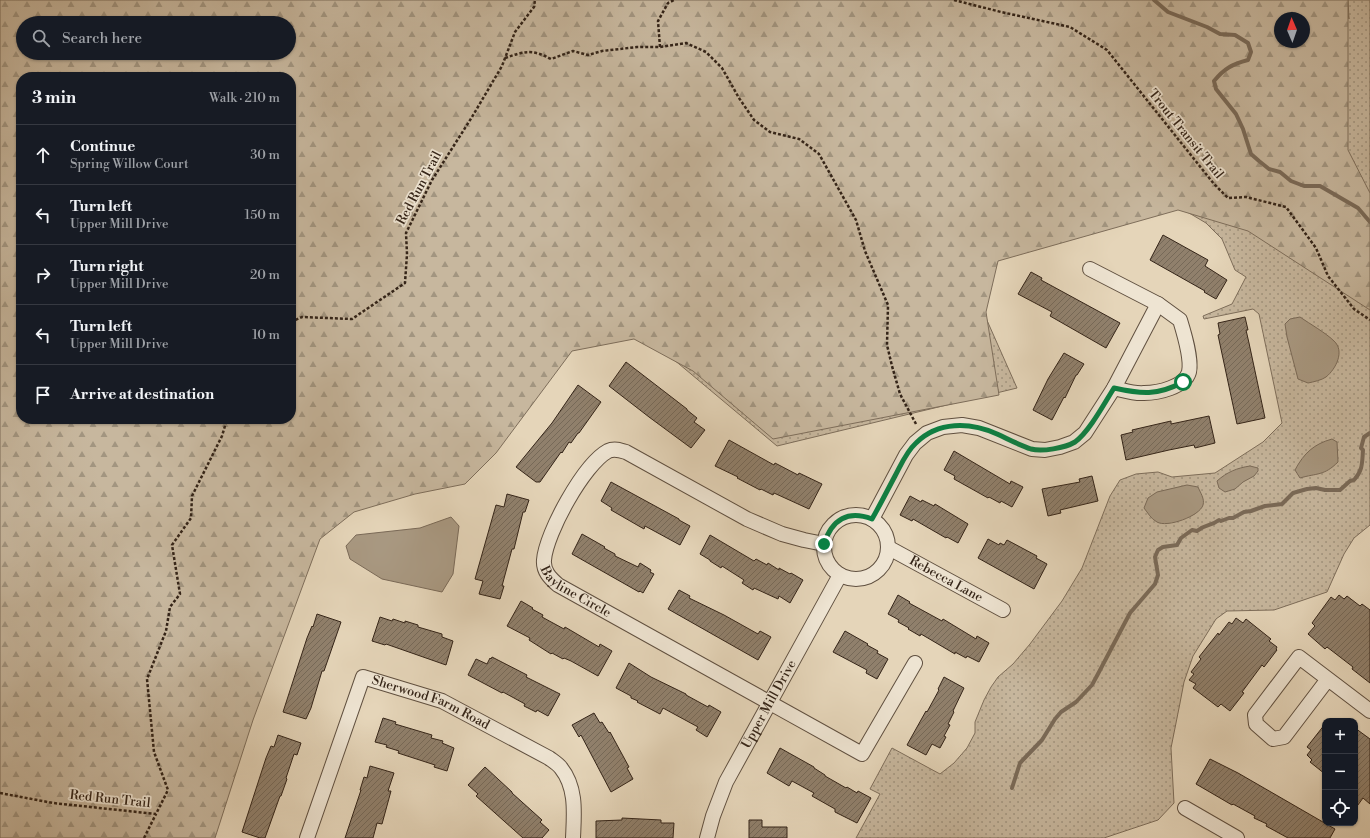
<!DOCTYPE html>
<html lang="en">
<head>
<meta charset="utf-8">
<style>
	body { margin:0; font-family:"Libre Bodoni",serif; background:#20242c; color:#f1f3f6 }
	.controls { position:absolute; right:12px; bottom:12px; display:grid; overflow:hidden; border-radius:8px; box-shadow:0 1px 3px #0004 }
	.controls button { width:36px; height:36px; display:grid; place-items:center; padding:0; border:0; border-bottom:1px solid #363941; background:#171b24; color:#f1f3f6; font:20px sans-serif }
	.compass { position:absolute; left:1274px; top:12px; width:36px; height:36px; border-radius:50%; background:#171b24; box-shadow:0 1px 3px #0004; rotate:358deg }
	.stop { position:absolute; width:12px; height:12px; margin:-9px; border:3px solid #0b8043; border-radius:50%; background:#fff }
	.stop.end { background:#0b8043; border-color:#fff; box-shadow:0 1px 4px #0008 }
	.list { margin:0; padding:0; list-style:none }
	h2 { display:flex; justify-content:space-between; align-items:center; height:52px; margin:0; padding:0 16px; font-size:17px }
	h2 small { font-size:13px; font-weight:400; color:#9ea1a6 }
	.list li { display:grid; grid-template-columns:26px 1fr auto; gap:12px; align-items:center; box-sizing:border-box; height:60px; padding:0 16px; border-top:1px solid #363941 }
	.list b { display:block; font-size:15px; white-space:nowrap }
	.list p { margin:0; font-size:13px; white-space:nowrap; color:#9ea1a6 }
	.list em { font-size:13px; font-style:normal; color:#9ea1a6 }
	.icon { flex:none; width:22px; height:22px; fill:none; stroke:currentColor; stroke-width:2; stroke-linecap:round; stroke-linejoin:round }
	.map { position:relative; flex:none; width:1370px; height:838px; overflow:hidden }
	.search { position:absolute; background:#171b24; box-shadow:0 1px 3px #0004; left:16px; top:16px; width:280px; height:44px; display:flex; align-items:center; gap:10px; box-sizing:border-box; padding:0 14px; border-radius:22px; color:#9ea1a6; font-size:15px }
	.panel { position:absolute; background:#171b24; box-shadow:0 1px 3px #0004; left:16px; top:72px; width:280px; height:352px; border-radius:16px }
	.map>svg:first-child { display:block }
	.grass { fill:url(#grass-dots); stroke:#7e6e5b; fill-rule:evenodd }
	.forest { fill:url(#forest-firs); stroke:#7e6e5b; fill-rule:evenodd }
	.water { fill:#a99982; stroke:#7a6a58 }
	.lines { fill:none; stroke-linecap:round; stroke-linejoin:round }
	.stream { stroke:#7a6a58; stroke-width:4 }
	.building { fill:url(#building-hatch); stroke:#342418 }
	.street-casing { stroke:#605040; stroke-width:16 }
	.path { stroke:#342418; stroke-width:2.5; stroke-dasharray:3 2; stroke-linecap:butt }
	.street { stroke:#eee4d2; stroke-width:14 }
	.route { stroke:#0b8043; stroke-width:5 }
	.labels { text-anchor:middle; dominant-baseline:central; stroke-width:3.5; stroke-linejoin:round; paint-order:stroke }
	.street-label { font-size:13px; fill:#342418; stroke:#eee4d2 }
</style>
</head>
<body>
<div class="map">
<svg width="1370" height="838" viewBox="0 0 1370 838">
	<defs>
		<pattern id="grass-dots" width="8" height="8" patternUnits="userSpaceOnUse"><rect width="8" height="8" fill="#c7b79e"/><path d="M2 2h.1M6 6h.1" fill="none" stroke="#a29580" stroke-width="1.8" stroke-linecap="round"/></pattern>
		<pattern id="forest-firs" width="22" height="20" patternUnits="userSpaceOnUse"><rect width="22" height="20" fill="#c7b79e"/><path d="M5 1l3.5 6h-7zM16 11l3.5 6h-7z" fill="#a29580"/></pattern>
		<pattern id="building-hatch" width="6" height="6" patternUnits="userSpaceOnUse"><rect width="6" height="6" fill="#90806c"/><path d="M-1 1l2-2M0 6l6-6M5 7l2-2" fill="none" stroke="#766958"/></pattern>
	</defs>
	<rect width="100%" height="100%" fill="#e5d5b9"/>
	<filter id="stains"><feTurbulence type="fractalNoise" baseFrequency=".005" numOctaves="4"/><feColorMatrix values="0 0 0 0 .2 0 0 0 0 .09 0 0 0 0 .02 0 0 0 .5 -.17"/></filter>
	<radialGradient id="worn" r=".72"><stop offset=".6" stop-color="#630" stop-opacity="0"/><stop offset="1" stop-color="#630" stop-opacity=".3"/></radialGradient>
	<!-- grass -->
	<path class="grass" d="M0,0H1345L1349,19L1348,0H1370V525L1354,538L1344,554L1327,592L1274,610L1227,611L1216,619L1193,656L1184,682L1180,703L1171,748L1174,803L1158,820L1104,838H856L880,794L870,789L892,748L940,774L954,763L967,748L975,733V722L984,700L991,687L998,677L1013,664L1030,644L1062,601L1082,568L1110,496L1120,480L1136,474L1158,472L1172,477L1215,473L1263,442L1282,423L1259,314L1253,309L1204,319L1203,316L1232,304L1246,277L1235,270L1222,239L1206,223L1179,207L962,264L1017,388L777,446L507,220L0,838ZM1280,18H1304V42H1280ZM23,23H289V53H23ZM21,77H291V419H21Z"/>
	<!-- forest -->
	<path class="forest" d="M0,0H1348V150L1370,193V310L1248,231L1178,210L998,261L986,312L999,395L773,439L693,371L634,339L572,351L496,453L465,484L415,494L354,512L320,539L253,720L215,838H0ZM1280,18H1304V42H1280ZM23,23H289V53H23ZM21,77H291V419H21Z"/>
	<!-- water -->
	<path class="water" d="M1300,317C1310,324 1326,333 1334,341C1345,351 1336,369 1326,377C1322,380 1313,382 1308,383L1298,379L1287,337L1285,324L1290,319Z
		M1332,439L1337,442L1338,462C1324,476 1317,473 1300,478L1295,470C1304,453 1314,444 1332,439Z
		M1250,466L1258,468V471L1254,476L1243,482L1235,489L1225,492L1219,488L1217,481C1227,472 1237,468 1250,466Z
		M1187,485L1198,487C1200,492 1205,499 1203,505C1200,516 1167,528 1157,522C1151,519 1148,513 1144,508L1148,498L1157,492Z
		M451,517L459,526L453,574L442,592L382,579L350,559L346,546L356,535L420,528Z"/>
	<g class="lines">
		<!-- stream -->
		<path class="stream" d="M1154,0L1168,12L1207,27L1220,34L1235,35L1248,43L1251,52L1248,60C1232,64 1224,69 1214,81L1216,89L1236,114L1243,129L1251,154L1259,161L1269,169L1280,172L1291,181L1304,186H1320L1358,208L1370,222
			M1012,788L1020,763L1042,740L1055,719L1061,712L1076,702L1092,685L1099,672L1130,613L1155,584L1158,575L1155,557L1158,550L1163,547L1177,545L1181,538L1192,530L1197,531C1205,524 1210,527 1219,520L1221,521L1229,518H1233L1244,512L1251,511L1265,506L1282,504L1293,493L1307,489L1316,488L1325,490H1340L1350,481L1354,480C1363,470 1362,463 1363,450L1361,448L1364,437L1370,433"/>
	</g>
	<!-- building -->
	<path class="building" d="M1163,235L1208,260L1205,266L1227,280L1216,299L1204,292L1205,291L1150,260Z
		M1031,272L1042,278L1041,280L1120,323L1106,348L1050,316L1052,312L1018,294Z
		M1245,317L1248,330H1246L1249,343L1265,418L1237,424L1218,335L1220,334L1218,323Z
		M1064,353L1084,364L1077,375H1076L1065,398L1064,397L1052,420L1033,410L1048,379Z
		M626,362L687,409V410L697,418L694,422L705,430L691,448L649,417L609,386Z
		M578,385L601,402L579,433H578L571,443L569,442L562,453L561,452L540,482H536L516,467L552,423Z
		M1209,416L1215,443L1195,448L1194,445L1169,450L1126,460L1121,435L1133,432L1132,430L1171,421V424Z
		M729,440L774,465L775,463L798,475L799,473L822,484L809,509L774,493L773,495L761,489L760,490L737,478L738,477L715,466Z
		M954,451L1010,484L1011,481L1023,487L1012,507L1001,501L1000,503L989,497L988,498L954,479L955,476L944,470Z
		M1092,476L1098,501L1060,510L1061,513L1048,516L1042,489L1080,482L1079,479Z
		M611,482L679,519V520L690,526L680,545L645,526L644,529L611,510L612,508L601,501Z
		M507,494L529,500L525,512H523L514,549H512L502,586H504L500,599L479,594L483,581L475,579L496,505L504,507Z
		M910,496L921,502L922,500L934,506L935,504L968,524L958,543L947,537L946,538L913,519L912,521L900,515Z
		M582,534L605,547L604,548L615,554V556L638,567L640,563L651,570L650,572L654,574L643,593L640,591L639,592L572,554Z
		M710,535L754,561L756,559L767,565L768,563L779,570V568L790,574L791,573L803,580L790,603L779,596L778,599L754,588L753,590L742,583L744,580L722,566L721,568L710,561V560L700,554Z
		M988,539L999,545L1000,543L1004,545L1007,540L1037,556L1036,558L1047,564L1034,589L978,558Z
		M679,590L690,596L689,598L724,615L758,634L760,631L771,637L758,660L668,609Z
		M898,595L910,602L909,603L942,621L943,619L976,639L977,636L989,643L979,662L967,656L966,658L955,652V654L921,634L920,636L908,629L909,628L898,622L899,620L888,614Z
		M1339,595L1344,599L1347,596L1360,606L1362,604L1370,610V683L1352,669L1353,667L1327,647L1325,649L1308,634L1315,626L1312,623L1331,597L1335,600Z
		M521,601L533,608L532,609L543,615L542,617L564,629L565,627L599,647L600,644L612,651L598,676L571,661L564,658L563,659L552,653L551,654L529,640L530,638L507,626Z
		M317,614L341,622L324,671H322L311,708L306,719L283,712L307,638L312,626L313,627Z
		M380,617L392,621L393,619L405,623V621L418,625V627L442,634V637L453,641L446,665L386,644L385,645L372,641Z
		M1236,618L1243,623L1246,619L1271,639L1269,641L1277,647L1276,649L1277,650L1264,667L1262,665L1242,692L1244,693L1230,711L1221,704L1218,707L1193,688L1196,684L1189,680L1194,674L1191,672L1201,659L1199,657L1218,633L1219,635L1229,622L1232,624Z
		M845,631L868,644L867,645L878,651L877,653L888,659L877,679L866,673L867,670L833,652Z
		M492,657L527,675L526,677L560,694L548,716L537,710L536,712L524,706L525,704L503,692L502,693L468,675L476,659L487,664L490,658L491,659Z
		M629,663L651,677L686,694V695L708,707L709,705L721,712L707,737L696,730L698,727L663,708L660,714L637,702L638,701L631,698V696L616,688Z
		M944,677L964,688L953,711L954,712L948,724L950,725L944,736L946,737L940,748L932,744L926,755L907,745L926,711L927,712L939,690L938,689Z
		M594,713L600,723L602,722L609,733L610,732L629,767L627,768L633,779L611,792L581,735L579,737L572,725Z
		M383,718L396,722L395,724L432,735L431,738L443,741L442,743L454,748L447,771L434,767L435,765L398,753L399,751L386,747L387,745L375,742Z
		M1325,724V774L1310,762L1312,760L1307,755L1311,750L1307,747Z
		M1355,728L1370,739V804L1363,798L1355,809Z
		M278,735L301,743L297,755L294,754L286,778L287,779L281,796H280L265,838H260L242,832L266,758L271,746L274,747Z
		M780,748L814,767V768L825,775V776L846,788L847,787L857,793L858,791L871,798L857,823L835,812V809L812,796L814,793L792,781L789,786L767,773Z
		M1210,759L1238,773L1335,829L1330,838H1288L1266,826L1267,824L1254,818L1255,816L1233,804L1232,805L1196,784Z
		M370,766L394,773L388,791H391L382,824L377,823L373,838H345L361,790H360L364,777L367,778Z
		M485,767L512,792V793L542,820L540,822L549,830L542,838H523L476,796L478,794L468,785Z
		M622,818L661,820V823H674L673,838H596V821L622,820Z
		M749,820H762V827H787V838H749Z"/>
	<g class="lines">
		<defs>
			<g id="street">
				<path d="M1090,269L1158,304L1180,320C1184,333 1192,359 1189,372C1185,387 1158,393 1144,393C1134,394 1123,390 1114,388"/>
				<circle cx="856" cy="547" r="32"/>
				<path d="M872,519L906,455L915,443L927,433L943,427L962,425L979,428L1032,449L1045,450L1060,447L1074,442L1085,433L1114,388L1158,304"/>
				<path id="s1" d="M824,544L804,540L782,534L747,519L626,452C620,450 614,448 608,451C584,464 546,533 544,560C543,571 550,578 558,585L862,754L915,663"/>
				<path id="s2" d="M889,548L1003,610"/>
				<path d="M1328,679L1284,737L1273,739L1256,724L1255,715L1299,657L1370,711"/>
				<path d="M1185,808L1237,838"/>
				<path id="s3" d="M307,838L363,677L442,701L549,758C553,761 558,764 561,768C577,788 574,814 573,838"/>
				<path id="s4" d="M707,838L713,816L726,782L840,575"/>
			</g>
		</defs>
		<!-- street casing -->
		<use href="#street" class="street-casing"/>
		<!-- path -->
		<path class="path" d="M954,0L1001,12L1070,27L1107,50L1214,184L1228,198L1246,197L1286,207L1316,248L1328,276L1354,309L1370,320
			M660,47L658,21L668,3L674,0
			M505,58C525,51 532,49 551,59L573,51L588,55L602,51L620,49L637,47H660L686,43L706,52L722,68L739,98L754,120L770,132L799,139L819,154L856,220L865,251L888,305L887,345L892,366L900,394L916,424
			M291,322L302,317L352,319L405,283L407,254L406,233L432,180L472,117L502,66L515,32L534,7L535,0
			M0,793L53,803L156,814L168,790L154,752L147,679L166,631L170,607L180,594L172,545L191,518L192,496L222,436L227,419
			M144,838L156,814"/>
		<!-- street -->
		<use href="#street" class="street"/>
	</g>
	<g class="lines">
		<!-- route -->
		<path class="route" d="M824,544C832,519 848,510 872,519C880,505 887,491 895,476C901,465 906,452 916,443C938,421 970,422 997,434C1008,439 1019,445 1031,449C1042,452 1065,448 1075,442C1089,432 1104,404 1114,388C1141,394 1157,396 1183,382"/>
	</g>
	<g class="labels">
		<!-- street labels -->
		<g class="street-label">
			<text transform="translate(1186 134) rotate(51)">Trout Transit Trail</text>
			<text transform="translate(419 188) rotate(-62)">Red Run Trail</text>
			<text stroke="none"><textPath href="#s2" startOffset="65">Rebecca Lane</textPath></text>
			<text stroke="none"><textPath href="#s1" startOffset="415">Bayline Circle</textPath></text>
			<text stroke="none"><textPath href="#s3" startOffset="243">Sherwood Farm Road</textPath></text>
			<text stroke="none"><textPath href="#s4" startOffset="148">Upper Mill Drive</textPath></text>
			<text transform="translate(110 799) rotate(6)">Red Run Trail</text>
		</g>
	</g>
	<rect width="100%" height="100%" filter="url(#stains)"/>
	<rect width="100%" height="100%" fill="url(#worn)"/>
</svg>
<div class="controls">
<button>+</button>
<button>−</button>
<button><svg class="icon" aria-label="locate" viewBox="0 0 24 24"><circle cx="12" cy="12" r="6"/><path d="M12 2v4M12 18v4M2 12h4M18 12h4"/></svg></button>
</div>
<svg class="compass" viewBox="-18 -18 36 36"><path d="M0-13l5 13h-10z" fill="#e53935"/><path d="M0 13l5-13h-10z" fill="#9ea1a6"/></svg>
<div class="stop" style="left:1183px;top:382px"></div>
<div class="stop end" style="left:824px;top:544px"></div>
<div class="search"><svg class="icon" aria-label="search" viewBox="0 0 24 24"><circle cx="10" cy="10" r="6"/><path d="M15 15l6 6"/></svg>Search here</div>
<section class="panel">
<h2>3 min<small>Walk · 210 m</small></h2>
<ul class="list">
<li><svg class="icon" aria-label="ahead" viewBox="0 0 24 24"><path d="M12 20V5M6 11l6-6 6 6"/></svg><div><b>Continue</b><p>Spring Willow Court</p></div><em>30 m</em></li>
<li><svg class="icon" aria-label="left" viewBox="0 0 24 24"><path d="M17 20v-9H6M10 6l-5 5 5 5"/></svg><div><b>Turn left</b><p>Upper Mill Drive</p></div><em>150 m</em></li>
<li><svg class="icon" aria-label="right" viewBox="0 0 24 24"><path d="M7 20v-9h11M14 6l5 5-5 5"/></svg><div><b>Turn right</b><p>Upper Mill Drive</p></div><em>20 m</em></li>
<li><svg class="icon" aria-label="left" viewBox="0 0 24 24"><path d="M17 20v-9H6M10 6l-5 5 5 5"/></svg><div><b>Turn left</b><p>Upper Mill Drive</p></div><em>10 m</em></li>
<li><svg class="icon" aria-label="arrive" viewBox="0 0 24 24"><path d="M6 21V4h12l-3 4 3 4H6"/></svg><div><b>Arrive at destination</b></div></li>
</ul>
</section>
</div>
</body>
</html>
